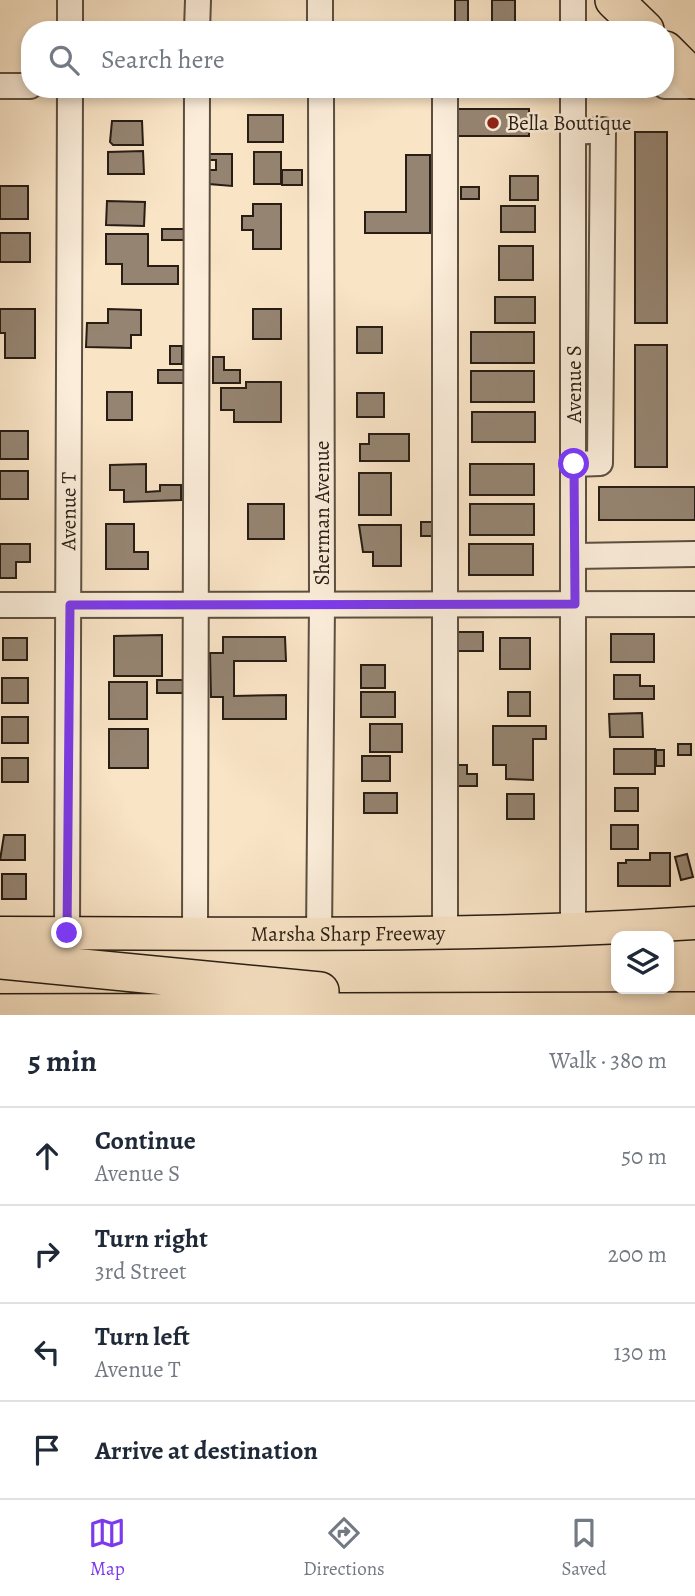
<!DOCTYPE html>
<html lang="en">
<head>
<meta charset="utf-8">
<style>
	body { margin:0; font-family:Alegreya,serif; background:#f2f2f3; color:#1f2937 }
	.controls { position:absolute; right:21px; bottom:21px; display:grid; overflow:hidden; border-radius:14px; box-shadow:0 4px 10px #0003 }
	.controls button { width:63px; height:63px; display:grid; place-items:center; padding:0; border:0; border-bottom:2px solid #e0e1e3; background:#fff; color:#1f2937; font:35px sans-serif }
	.stop { position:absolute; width:21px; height:21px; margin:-16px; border:5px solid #7c3aed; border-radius:50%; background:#fff }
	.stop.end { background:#7c3aed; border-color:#fff; box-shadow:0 2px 7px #0008 }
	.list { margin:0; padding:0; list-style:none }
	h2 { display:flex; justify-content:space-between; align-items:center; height:91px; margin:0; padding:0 28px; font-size:30px }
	h2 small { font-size:23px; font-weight:400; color:#747a83 }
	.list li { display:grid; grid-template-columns:46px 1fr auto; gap:21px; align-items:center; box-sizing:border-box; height:98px; padding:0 28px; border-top:2px solid #e0e1e3 }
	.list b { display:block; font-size:26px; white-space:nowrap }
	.list p { margin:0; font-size:23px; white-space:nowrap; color:#747a83 }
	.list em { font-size:23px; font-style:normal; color:#747a83 }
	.icon { flex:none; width:38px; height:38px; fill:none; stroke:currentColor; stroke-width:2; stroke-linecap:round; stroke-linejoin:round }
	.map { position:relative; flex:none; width:695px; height:1015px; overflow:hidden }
	.search { position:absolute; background:#fff; box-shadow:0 4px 10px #0003; left:21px; right:21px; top:21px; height:77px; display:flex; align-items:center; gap:18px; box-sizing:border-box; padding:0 24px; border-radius:28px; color:#747a83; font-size:26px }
	.sheet { height:483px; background:#fff }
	nav { display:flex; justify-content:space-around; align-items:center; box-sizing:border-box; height:98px; border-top:2px solid #e0e1e3; background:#fff; font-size:19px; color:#747a83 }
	nav a { display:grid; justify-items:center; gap:4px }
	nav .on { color:#7c3aed }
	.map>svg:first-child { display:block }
	.building { fill:#958471; stroke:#281d14; stroke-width:2 }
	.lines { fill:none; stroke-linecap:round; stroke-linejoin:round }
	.minor-casing { stroke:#5c4f40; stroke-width:28 }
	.major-casing { stroke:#281d14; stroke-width:35 }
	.highway-casing { stroke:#281d14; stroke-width:40 }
	.minor { stroke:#fbedda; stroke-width:24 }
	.major { stroke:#f9e4c6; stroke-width:32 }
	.highway { stroke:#f9e4c6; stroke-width:37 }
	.route { stroke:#7c3aed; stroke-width:9 }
	.poi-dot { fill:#8f2418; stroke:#fbedda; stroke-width:2.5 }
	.labels { text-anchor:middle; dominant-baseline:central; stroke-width:5; stroke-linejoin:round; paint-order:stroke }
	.poi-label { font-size:21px; fill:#281d14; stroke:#fbedda; text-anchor:start }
	.street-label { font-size:21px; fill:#281d14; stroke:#fbedda }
</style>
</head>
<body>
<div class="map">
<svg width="695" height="1015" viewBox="0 0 695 1015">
	<rect width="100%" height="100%" fill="#f9e4c6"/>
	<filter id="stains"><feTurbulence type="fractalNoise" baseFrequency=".00286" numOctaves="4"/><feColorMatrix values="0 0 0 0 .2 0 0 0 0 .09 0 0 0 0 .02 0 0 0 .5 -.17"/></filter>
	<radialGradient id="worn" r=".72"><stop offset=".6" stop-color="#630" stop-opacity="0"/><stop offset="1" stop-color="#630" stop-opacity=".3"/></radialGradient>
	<!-- building -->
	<path class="building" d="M455,0H468V30H455Z
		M492,0H515V30H492Z
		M456,109H529V136H456Z
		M248,115H283V142H248Z
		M112,121H142L143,145H113L110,142Z
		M635,132H667V323H635Z
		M143,151L144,174H108V152Z
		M254,152H281V184H254Z
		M209,154H232V186L209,184V170H216V160H209Z
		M406,155H430V233H365V212H406Z
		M282,170H302V185H282Z
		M510,176H538V200H510Z
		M0,186H28V219H0Z
		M461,187H479V199H461Z
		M107,201L145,202L144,226L106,225Z
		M253,204H281V249H253V230H242V216H253Z
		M501,206H535V232H501Z
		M162,229H184V240H162Z
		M0,233H30V262H0Z
		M106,234H148V266H178V284H122V264H106Z
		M499,246H533V280H499Z
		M495,297H535V323H495Z
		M0,309H35V358H5V333H0Z
		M108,309L141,310V335H131V348L86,347L87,323H108Z
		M253,309H281V339H253Z
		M357,327H382V353H357Z
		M471,332H534V363H471Z
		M635,345H667V467H635Z
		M170,346H182V364H170Z
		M213,357H224V370H240V383H213Z
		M158,370H186V383H158Z
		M471,371H534V402H471Z
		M246,382H281V422H234V410H221V388H246Z
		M107,392H132V420H107Z
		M357,393H384V417H357Z
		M472,412H535V442H472Z
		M0,431H28V459H0Z
		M369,434H409V461H360V444H369Z
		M146,464V492L160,491V485H181V500L124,502V490H110V465Z
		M470,464H534V495H470Z
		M0,471H28V499H0Z
		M359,473H391V515H359Z
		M599,487H695V520H599Z
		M248,504H284V539H248Z
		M470,504H534V535H470Z
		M421,522H434V536H421Z
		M106,524H134V552H148V569H106Z
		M359,525H401V566H373V552H363Z
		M0,544H30V562H16V578H0Z
		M469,544H533V575H469Z
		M454,632H483V651H454Z
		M611,634H654V662H611Z
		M162,635V676H114V636Z
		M223,637H285L286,661H234V696L286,695V719H223V697H211L210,653H223Z
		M3,638H27V660H3Z
		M500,638H530V669H500Z
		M361,665H385V688H361Z
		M614,675H640V686H654V699H614Z
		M2,678H28V703H2Z
		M157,680H186V693H157Z
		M109,682H147V719H109Z
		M361,692H395V717H361Z
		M508,692H530V716H508Z
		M642,713L643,737H610L609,714Z
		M2,717H28V743H2Z
		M370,724H402V752H370Z
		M493,726H546V739H533V780L506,779V765H493Z
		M109,729H148V768H109Z
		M678,744H691V755H678Z
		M614,749H655V774H614Z
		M656,750H664V766H656Z
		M362,756H390V781H362Z
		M2,758H28V782H2Z
		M457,765H467V774H477V786H456Z
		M615,788H638V811H615Z
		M364,793H397V813H364Z
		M507,794H534V819H507Z
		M611,825H638V849H611Z
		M4,835H25V860H0Z
		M650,853H670V886H618V863H626V860H650Z
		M687,854L693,877L681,880L675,857Z
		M2,874H26V899H2Z"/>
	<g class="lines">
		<defs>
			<g id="minor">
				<path d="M320,0V30"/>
				<path d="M573,0V30"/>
				<path d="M70,30V0"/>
				<path d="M197,30L198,0"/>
				<path d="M0,86H30"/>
				<path d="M665,86H695"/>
				<path d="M573,132L603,130L600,463L574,464"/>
				<path d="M575,556L695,554"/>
				<path d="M0,605L695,604"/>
				<path d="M573,931V89"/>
				<path id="s1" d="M67,933L70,89"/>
				<path d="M445,933V89"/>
				<path d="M195,934L197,89"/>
				<path d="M319,936L322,605L321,89"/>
			</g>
			<g id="major">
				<path id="s2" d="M0,933C232,933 463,938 695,923"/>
			</g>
			<path id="highway" d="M614,0L645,30
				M665,50L695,80
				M0,960L320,991
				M0,1013L695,1011"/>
		</defs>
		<!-- minor casing -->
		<use href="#minor" class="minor-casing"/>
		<!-- major casing -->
		<use href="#major" class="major-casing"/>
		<!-- highway casing -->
		<use href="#highway" class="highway-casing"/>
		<!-- minor -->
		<use href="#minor" class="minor"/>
		<!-- major -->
		<use href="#major" class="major"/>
		<!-- highway -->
		<use href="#highway" class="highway"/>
	</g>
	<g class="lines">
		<!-- route -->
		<path class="route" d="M67,933L70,605L575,604L574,464"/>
	</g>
	<!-- markers -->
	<circle class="poi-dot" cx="493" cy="123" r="7"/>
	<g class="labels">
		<!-- poi labels -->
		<g class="poi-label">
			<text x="507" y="123">Bella Boutique</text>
		</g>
		<!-- street labels -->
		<g class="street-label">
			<text transform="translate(574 384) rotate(-90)">Avenue S</text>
			<text stroke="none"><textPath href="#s1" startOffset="422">Avenue T</textPath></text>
			<text transform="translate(322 513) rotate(-90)">Sherman Avenue</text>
			<text stroke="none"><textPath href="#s2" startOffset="348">Marsha Sharp Freeway</textPath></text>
		</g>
	</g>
	<rect width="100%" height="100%" filter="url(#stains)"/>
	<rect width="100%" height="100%" fill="url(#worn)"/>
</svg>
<div class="controls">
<button><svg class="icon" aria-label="layers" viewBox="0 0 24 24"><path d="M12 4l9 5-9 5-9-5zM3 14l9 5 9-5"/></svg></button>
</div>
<div class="stop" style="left:574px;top:464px"></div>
<div class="stop end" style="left:67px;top:933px"></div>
<div class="search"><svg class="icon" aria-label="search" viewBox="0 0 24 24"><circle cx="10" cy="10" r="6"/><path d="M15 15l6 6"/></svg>Search here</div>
</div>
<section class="sheet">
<h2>5 min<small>Walk · 380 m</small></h2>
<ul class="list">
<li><svg class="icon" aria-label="ahead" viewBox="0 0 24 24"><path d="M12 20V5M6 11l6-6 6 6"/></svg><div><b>Continue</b><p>Avenue S</p></div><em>50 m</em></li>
<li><svg class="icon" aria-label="right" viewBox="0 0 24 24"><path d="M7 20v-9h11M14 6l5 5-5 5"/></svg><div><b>Turn right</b><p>3rd Street</p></div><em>200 m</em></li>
<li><svg class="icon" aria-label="left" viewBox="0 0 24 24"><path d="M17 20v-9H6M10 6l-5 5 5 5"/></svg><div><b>Turn left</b><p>Avenue T</p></div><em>130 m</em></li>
<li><svg class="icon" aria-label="arrive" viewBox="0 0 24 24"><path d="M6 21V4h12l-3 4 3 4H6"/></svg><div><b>Arrive at destination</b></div></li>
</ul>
</section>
<nav>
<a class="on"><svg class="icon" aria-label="map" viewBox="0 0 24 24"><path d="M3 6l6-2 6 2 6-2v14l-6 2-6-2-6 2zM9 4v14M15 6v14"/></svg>Map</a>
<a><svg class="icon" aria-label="directions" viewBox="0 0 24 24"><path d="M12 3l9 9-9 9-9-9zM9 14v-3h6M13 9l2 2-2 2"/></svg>Directions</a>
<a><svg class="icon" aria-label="saved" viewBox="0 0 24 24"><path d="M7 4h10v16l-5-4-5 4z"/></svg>Saved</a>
</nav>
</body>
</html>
